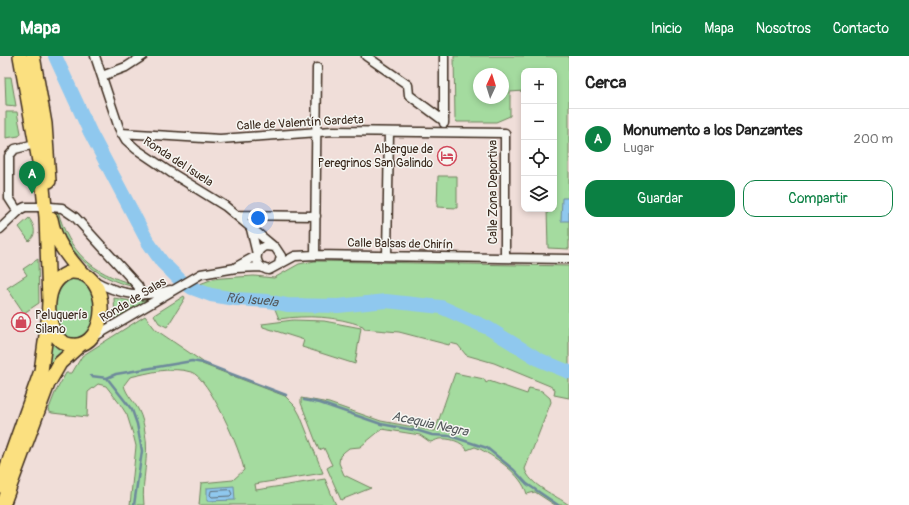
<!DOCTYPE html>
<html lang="es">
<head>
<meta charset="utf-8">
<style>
	body { margin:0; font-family:Pangolin,sans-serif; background:#f2f2f2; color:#222 }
	.controls { position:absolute; right:12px; top:12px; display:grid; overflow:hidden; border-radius:8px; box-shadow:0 2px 6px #0003 }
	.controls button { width:36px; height:36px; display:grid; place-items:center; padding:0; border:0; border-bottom:1px solid #e0e0e0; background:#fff; color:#222; font:20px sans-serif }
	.compass { position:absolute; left:473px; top:12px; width:36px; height:36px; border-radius:50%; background:#fff; box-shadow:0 2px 6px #0003; rotate:4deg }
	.you { position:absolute; left:258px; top:162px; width:14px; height:14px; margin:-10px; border:3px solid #fff; border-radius:50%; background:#1a73e8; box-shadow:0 0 0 6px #1a73e833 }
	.badge { display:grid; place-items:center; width:26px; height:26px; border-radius:50%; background:#0b8043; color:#fff; font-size:13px; font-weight:700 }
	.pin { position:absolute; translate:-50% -33px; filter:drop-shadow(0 1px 2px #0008) }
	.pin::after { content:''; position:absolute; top:21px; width:14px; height:12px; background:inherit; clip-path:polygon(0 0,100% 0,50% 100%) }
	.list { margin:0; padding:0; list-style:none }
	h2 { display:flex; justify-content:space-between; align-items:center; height:52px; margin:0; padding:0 16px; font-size:17px }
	h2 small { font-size:13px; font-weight:400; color:#767676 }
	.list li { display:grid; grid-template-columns:26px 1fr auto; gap:12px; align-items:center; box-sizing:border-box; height:60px; padding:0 16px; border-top:1px solid #e0e0e0 }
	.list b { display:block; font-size:15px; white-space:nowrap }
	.list p { margin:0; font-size:13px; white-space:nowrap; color:#767676 }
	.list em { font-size:13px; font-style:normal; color:#767676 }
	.actions { display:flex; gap:8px; padding:12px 16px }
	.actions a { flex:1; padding:9px 0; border:1px solid #0b8043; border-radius:12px; text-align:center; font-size:14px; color:#0b8043 }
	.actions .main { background:#0b8043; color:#fff }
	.icon { flex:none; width:22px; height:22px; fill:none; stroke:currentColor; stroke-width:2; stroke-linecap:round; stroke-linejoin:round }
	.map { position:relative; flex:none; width:569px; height:449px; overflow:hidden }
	header { display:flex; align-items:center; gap:24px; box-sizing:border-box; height:56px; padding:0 20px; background:#0b8043; color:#fff }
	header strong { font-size:19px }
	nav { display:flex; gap:22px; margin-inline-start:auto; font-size:14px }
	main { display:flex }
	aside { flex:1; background:#fff }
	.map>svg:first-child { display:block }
	.green { fill:#a4db9f; stroke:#70825e; fill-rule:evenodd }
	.water { fill:#8fc8ee; stroke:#6d899b }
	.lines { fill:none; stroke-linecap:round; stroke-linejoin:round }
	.shore { stroke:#5d6971; stroke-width:1 }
	.stream { stroke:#6d899b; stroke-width:2.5 }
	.river { stroke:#8fc8ee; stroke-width:14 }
	.minor-casing { stroke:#3b2a1e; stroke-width:11 }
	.primary-casing { stroke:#3b2a1e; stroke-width:16 }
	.minor { stroke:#f6f6f2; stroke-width:8 }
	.primary { stroke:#fbe080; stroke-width:13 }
	.labels { text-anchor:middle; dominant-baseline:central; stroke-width:3; stroke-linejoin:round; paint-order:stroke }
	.street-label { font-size:12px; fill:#3b2a1e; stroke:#f6f6f2 }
	.poi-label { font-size:12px; fill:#3b2a1e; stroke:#f6f6f2; text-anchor:end }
	.water-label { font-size:13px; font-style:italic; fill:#54595c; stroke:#f6f6f2 }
</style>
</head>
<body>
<header>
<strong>Mapa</strong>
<nav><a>Inicio</a><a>Mapa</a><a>Nosotros</a><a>Contacto</a></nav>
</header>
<main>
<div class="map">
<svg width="569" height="449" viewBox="0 0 569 449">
	<rect width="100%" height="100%" fill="#f0ded9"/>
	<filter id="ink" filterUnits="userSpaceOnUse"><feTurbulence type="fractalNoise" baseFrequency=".025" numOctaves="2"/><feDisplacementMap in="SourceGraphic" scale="8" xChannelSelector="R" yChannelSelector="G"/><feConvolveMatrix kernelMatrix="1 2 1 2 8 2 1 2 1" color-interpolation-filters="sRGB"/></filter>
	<g filter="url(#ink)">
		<!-- green -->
		<path class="green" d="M454,0H569V193L548,192L547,153H554V15H524V35L510,36V60L496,66H457L455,63ZM479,18H503V42H479Z
			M5,21H11L16,50L6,49Z
			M6,56H17L21,77L19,80L6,82Z
			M438,120H457V152L437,151Z
			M55,154L58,155C69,196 92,217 133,228L135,231C95,223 63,194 55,154Z
			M29,162C35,170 37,179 29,185L19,171Z
			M38,203L39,247L24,257L7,232L27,219L23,213Z
			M315,205L569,210V342L554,339L555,333L550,330L494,307L466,299L458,289L450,287L449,289L399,276L364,273L363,270C336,260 307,259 279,263L275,253L281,244C257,238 217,244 197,229L213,223L222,222L254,220L274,222L299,208Z
			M72,223C76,223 81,223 84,226C99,238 99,279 75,282C52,285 47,232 72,223Z
			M184,240L185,242L167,271L159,267L154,259Z
			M114,242L132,245L150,244L115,263Z
			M145,260L156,274L203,306L202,308L285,340L295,350L300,359L323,417L255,428L256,434L325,423L336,449H199L201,427L233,424L244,414C241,395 209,321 191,316C172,310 149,317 130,321L124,329C126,339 135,346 139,355C142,361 144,369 145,376C150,401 141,424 144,449H130L136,390L133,378L127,359L120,348L106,330L98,328L88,336L87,361L52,357L48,355L55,337L66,317H72L82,300Z
			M293,264L324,265L361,272L355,308L302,291L304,284L263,271L262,268Z
			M52,284L65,294L43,323L51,285Z
			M455,317L484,323L486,327L489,325L527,338L529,332L542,335L550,342L551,346L525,413C530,430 556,439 569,449H555L535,436L527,438C521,418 498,403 480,393L475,391L467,394C462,385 449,382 439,383C435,384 433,386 430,386L420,379L382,373L360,391L349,392L344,396L340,400L339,407L344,419L371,432L341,444L327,412L332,409L324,392L319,394L301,347V342L329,347L381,365L435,375Z"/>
		<!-- water -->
		<path class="water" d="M562,142H569V165H561Z
			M234,430L235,444L207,445V432Z"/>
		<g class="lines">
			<!-- shore -->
			<path class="shore" d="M230,434L232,438L230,440L212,441L210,439L211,435Z"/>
			<!-- stream -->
			<path class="stream" d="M91,320L107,322L132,354L137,368L142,395L134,449
				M107,322L116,318L192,305L203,307L286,339
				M304,344L320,347L381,368L419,375L432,379L450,380L487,392L514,414L527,428L558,449"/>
			<!-- river -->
			<path class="river" id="s1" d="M55,0L90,76L148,186L162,206L180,224L192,232L211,239L236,243L268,245L287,249L338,250L386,245L441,251L488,272L540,304L569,316"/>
			<defs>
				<path id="minor" d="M95,0L119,72L126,84L136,93L170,116L225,150L273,190
					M366,0L408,29L409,39L444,65
					M444,0V67
					M102,20L126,11L143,0
					M121,77L220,83L333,75L505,77V202
					M50,151L62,152L75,161L138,230L141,239
					M18,156L9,142V100L15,93L39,87
					M237,159L316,160
					M0,173L21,153L25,151H45
					M251,173L257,198
					M315,199L317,12
					M387,200L389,76
					M279,208L281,200L275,191L265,190C252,196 255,212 269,214L295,200L315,199L569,203
					M236,211L256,200
					M93,224C119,239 142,242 170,234
					M92,282L201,218L236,212L261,211"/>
				<path id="primary" d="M20,0L42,122L46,161L49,244
					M33,0L45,68L49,125
					M51,163C55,185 67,200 81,216
					M71,216C113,214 109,293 72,289C65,289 58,284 55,278C45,258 45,223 71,216Z
					M0,430L41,315L48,265
					M3,449L48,328L60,307L80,289"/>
			</defs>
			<!-- minor casing -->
			<use href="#minor" class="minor-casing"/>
			<!-- primary casing -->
			<use href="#primary" class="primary-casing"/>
			<!-- minor -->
			<use href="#minor" class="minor"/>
			<!-- primary -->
			<use href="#primary" class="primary"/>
		</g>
	</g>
	<!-- icons -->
	<defs>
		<symbol id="hotel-ring" viewBox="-11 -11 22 22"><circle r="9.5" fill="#f6f6f2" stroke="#d1495b" stroke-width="1.5"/><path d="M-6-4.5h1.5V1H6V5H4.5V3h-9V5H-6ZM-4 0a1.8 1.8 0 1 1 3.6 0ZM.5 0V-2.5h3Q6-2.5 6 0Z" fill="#d1495b"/></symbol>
		<symbol id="shop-ring" viewBox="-11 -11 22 22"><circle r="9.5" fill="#f6f6f2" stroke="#d1495b" stroke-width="1.5"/><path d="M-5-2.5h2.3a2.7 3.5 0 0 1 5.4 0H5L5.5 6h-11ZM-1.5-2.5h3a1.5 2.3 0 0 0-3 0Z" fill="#d1495b"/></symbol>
	</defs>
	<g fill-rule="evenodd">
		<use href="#hotel-ring" x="436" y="89" width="22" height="22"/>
		<use href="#shop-ring" x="10" y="255" width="22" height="22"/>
	</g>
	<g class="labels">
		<!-- street labels -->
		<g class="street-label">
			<text transform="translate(300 67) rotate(-3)">Calle de Valentín Gardeta</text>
			<text transform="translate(178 106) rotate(33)">Ronda del Isuela</text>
			<text transform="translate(493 136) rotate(-90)">Calle Zona Deportiva</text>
			<text transform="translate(400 188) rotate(1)">Calle Balsas de Chirín</text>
			<text transform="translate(133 244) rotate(-31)">Ronda de Salas</text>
		</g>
		<!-- poi labels -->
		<g class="poi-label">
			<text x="433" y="93">Albergue de<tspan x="433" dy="14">Peregrinos San Galindo</tspan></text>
			<text x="35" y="259" text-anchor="start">Peluquería<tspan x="35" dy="14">Silano</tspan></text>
		</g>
		<!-- water labels -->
		<g class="water-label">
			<text stroke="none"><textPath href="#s1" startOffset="334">Río Isuela</textPath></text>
			<text transform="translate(430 368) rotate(12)">Acequia Negra</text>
		</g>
	</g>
</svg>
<div class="controls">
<button>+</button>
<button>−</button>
<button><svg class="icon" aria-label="locate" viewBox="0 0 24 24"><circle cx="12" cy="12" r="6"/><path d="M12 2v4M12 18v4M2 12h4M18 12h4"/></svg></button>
<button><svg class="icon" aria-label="layers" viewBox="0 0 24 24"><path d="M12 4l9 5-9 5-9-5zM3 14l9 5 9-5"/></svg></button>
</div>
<svg class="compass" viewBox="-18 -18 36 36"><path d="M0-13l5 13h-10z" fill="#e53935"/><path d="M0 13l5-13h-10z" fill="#767676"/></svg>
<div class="you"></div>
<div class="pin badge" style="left:32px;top:138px">A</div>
</div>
<aside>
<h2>Cerca<small></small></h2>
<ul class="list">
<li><span class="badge">A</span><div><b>Monumento a los Danzantes</b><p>Lugar</p></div><em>200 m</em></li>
</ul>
<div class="actions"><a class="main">Guardar</a><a>Compartir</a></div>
</aside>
</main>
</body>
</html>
